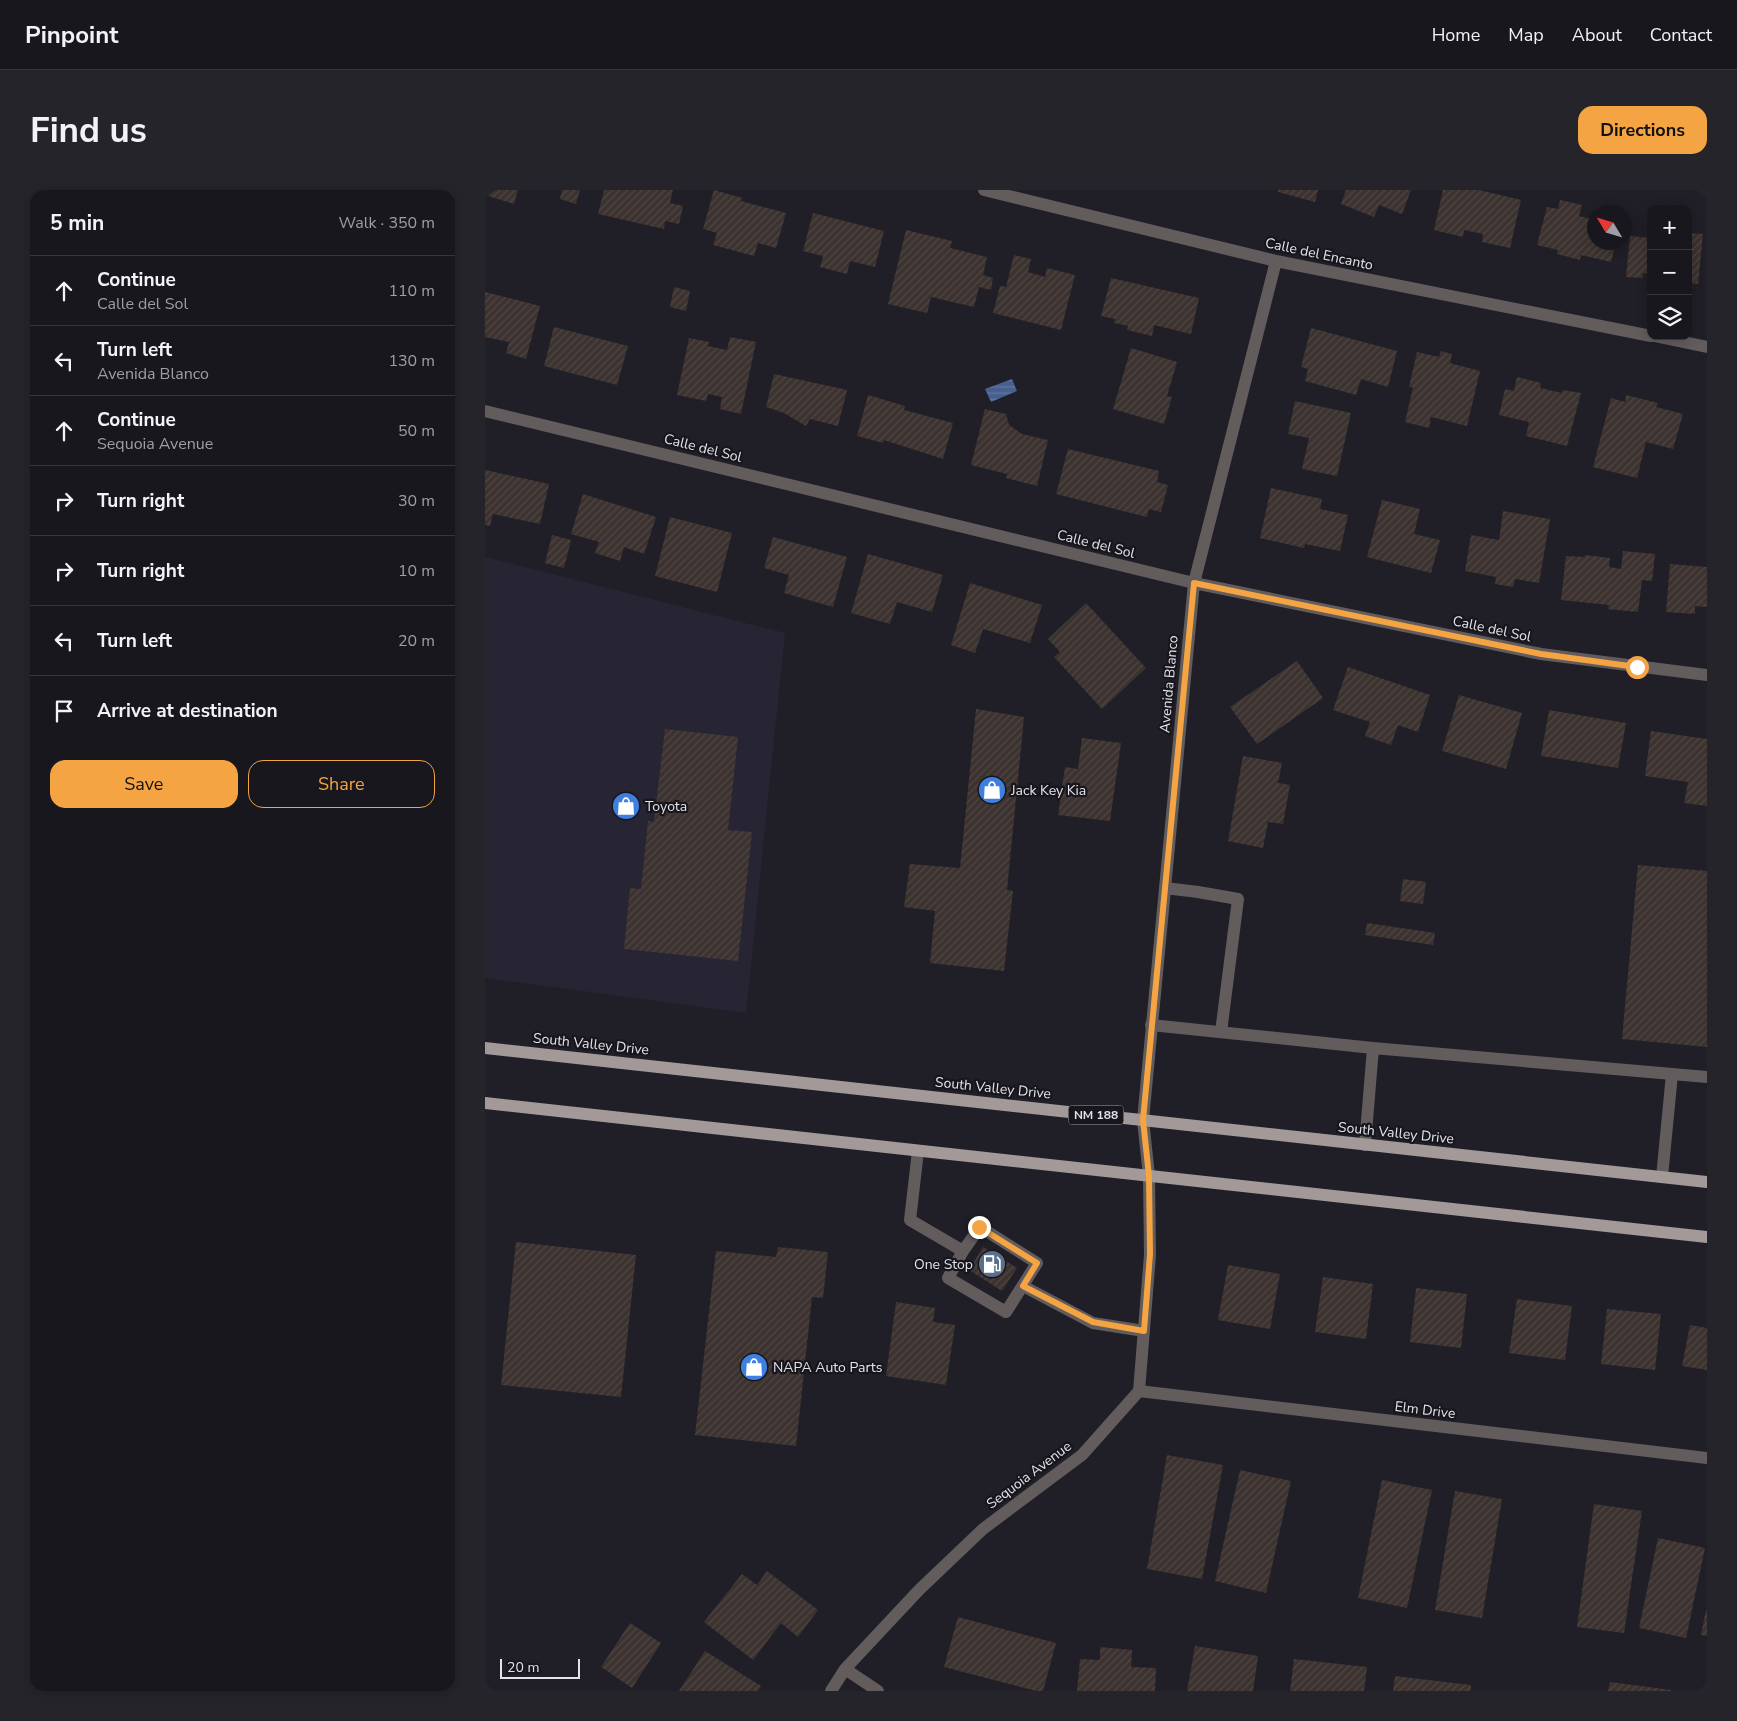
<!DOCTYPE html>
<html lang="en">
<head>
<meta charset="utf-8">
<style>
	body { margin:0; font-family:"Nunito Sans",sans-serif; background:#25242a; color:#f1f3f6 }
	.controls { position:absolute; right:15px; top:15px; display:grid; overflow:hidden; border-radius:10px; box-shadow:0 2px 12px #0003 }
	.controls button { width:45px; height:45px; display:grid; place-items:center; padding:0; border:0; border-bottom:1px solid #36363b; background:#18171d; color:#f1f3f6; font:25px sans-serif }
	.compass { position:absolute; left:1102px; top:15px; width:45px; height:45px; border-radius:50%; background:#18171d; box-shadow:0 2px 12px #0003; rotate:308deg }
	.scale { position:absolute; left:15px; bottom:12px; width:80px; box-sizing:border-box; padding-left:5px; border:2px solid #e4e3e9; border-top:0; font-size:14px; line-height:18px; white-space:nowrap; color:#e4e3e9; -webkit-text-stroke:4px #17161d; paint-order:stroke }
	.stop { position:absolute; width:15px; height:15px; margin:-11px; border:4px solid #f4a443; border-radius:50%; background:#fff }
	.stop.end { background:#f4a443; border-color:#fff; box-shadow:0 1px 5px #0008 }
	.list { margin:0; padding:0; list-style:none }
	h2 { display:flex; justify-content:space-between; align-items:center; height:65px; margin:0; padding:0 20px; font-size:21px }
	h2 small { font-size:16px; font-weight:400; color:#9f9fa4 }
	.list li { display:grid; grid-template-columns:32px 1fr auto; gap:15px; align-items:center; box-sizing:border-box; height:70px; padding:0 20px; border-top:1px solid #36363b }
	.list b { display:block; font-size:19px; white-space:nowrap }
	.list p { margin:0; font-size:16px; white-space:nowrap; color:#9f9fa4 }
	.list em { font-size:16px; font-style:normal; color:#9f9fa4 }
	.actions { display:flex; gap:10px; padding:15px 20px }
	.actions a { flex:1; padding:11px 0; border:1px solid #f4a443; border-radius:15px; text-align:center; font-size:18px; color:#f4a443 }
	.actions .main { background:#f4a443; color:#111 }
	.icon { flex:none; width:28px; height:28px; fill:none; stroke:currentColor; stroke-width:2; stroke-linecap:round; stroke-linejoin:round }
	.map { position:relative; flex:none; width:1222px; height:1501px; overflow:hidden; border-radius:15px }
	header { display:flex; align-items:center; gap:30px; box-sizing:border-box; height:70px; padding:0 25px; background:#18171d; border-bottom:1px solid #36363b }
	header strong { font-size:24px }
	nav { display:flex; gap:28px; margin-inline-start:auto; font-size:18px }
	.intro { display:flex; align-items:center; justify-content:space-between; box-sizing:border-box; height:120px; padding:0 30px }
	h1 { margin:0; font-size:35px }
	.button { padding:12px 22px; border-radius:15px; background:#f4a443; color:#111; font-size:18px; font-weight:700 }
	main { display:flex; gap:30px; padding:0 30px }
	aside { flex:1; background:#18171d; border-radius:15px; box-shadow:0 2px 12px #0003 }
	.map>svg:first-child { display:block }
	.built { fill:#272533 }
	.water { fill:url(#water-rules) }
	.building { fill:url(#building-hatch) }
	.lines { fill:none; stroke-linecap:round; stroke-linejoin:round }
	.minor { stroke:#625c5d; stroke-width:12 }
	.major { stroke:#a49999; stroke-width:12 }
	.route { stroke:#f4a443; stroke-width:6 }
	.labels { text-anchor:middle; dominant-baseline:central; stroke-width:4.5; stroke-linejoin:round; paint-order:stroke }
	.shield { fill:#17161d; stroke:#a6a6ac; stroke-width:1 }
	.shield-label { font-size:12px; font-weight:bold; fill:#e4e3e9 }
	.street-label { font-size:14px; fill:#e4e3e9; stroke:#17161d }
	.poi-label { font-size:14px; fill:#e4e3e9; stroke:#17161d; text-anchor:start }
</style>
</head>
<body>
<header>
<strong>Pinpoint</strong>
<nav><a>Home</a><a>Map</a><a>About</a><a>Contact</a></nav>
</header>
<div class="intro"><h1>Find us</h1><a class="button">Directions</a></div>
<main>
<aside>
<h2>5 min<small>Walk · 350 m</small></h2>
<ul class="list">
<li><svg class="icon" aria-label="ahead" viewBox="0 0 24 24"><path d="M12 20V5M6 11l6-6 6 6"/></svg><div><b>Continue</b><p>Calle del Sol</p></div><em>110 m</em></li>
<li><svg class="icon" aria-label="left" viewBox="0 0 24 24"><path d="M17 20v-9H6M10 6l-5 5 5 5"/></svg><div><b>Turn left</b><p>Avenida Blanco</p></div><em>130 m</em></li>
<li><svg class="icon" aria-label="ahead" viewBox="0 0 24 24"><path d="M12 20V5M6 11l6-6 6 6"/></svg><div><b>Continue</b><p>Sequoia Avenue</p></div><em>50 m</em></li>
<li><svg class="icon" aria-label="right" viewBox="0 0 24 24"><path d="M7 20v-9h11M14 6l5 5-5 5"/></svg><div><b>Turn right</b></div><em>30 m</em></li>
<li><svg class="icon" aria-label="right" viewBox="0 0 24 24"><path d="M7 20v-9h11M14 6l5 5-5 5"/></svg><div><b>Turn right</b></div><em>10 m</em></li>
<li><svg class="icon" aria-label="left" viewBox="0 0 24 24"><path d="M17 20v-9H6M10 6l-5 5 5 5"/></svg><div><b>Turn left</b></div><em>20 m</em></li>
<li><svg class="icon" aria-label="arrive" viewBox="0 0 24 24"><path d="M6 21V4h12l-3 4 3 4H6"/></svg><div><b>Arrive at destination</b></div></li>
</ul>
<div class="actions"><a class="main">Save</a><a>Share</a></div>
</aside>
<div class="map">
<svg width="1222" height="1501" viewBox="0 0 1222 1501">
	<defs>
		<pattern id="water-rules" width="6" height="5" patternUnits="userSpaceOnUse" patternTransform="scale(1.25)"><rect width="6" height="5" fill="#48608f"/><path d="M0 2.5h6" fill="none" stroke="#62779f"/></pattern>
		<pattern id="building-hatch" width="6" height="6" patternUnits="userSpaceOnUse" patternTransform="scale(1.25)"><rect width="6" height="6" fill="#3c322f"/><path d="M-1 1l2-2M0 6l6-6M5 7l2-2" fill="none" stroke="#4f4643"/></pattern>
	</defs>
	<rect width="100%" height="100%" fill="#201f27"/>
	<!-- built -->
	<path class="built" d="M0,367L300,443L261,823L0,788Z"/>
	<!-- water -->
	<path class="water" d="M527,189L532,201L506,212L500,199Z"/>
	<!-- building -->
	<path class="building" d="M0,0H33L29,14L0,5Z
		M77,0H95L91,14L75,9Z
		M119,0H188L185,13L198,16L194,34L180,31L179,39L113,24Z
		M229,0L257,8L256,11L301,23L291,58L273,53L269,66L228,55L232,43L218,39Z
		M793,0H833L830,12L793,2Z
		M861,0H926L917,24L894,15L889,27L856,14Z
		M958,0H994L1036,10L1025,58L997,52L998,44L979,40L978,47L949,40Z
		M1075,10L1097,15L1094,26L1110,30V52H1131L1126,72L1096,65L1095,70L1072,64L1073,60L1052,55L1062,17L1073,19Z
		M328,23L399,41L390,77L365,71L362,84L335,77L338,66L318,61Z
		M421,40L467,51L465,58L502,67L498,85L508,88L506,100L494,97L489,117L446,107L442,123L403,114Z
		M1203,43L1218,44L1213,94L1203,93Z
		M1145,46L1166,48V84L1158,83L1157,88L1141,87Z
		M529,65L546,69L543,82L560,87L562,78L590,85L576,140L508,123L515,96L521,97Z
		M626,88L714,108L706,144L669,135L667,146L642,140L643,136L629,133L630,129L616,126Z
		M189,97L205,101L201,121L185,117Z
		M0,102L55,116L41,169L21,163L24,152L0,147Z
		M69,137L143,156L132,195L59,176Z
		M826,138L912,161L903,197L876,189L871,205L820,191L823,179L816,177Z
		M245,147L271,152L256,224L235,219L237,207L223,204L221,211L192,205L204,148L224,152L223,156L242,160Z
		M646,158L692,172L682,206L687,207L679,234L628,219Z
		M956,161L967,164L965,173L995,181L982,236L946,227L944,238L920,232L928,197H924L932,162L954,167Z
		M289,184L362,200L353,236L325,229L321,236L299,223L281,217Z
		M1032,187L1056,193L1055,198L1077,203L1078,200L1096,203L1082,256L1041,246L1044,232L1014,225L1020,199L1029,201Z
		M383,205L420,216L419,220L468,233L458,269L399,250L398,253L372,246Z
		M1141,205L1173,213L1171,217L1198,224L1188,259L1161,252L1152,288L1108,277L1126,208L1140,212Z
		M810,211L866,223L852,286L817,279L824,248L803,244Z
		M500,219L521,224L524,235L537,244L563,250L552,296L521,288L522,284L486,275Z
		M583,259L674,281L672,292L683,295L676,322L664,319L662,327L571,304Z
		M0,280L64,294L55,334L8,324L5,336L0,335Z
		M786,298L837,309L835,319L863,325L855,361L820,354L819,358L775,348Z
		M98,304L171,327L159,364L139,357L135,371L110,363L114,352L86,344Z
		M897,310L935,319L929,344L955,350L946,383L882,367Z
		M1018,321L1065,329L1054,393L1030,389L1028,397L1010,394L1011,387L980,381L986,345L1014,350Z
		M185,327L247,343L232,402L170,386Z
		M67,345L86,350L79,378L60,373Z
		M288,347L362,367L348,417L299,403L304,385L279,378Z
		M1138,361L1170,364L1167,391L1157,390L1153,422L1123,419L1124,415L1076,410L1081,366L1100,367V365L1125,368L1124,377L1136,379Z
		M383,364L458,385L447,422L412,412L405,434L366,423Z
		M1185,374L1222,377V417L1210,416V424L1181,422Z
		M485,393L557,415L545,453L498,439L490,463L466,455Z
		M601,413L661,478L617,519L569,467L575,462L563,449Z
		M812,471L838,508L772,554L745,517Z
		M863,477L945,505L933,542L913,535L906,555L880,546L885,532L848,520Z
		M974,505L1037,523L1021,579L957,561Z
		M491,519L539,527L522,700L528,701L519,781L445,773L450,721L419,717L425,674L475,678Z
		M1064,520L1141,533L1133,578L1056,566Z
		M180,539L253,547L243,640L267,642L253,771L139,759L145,698L156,699L163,631L169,632Z
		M1166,541L1222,549V616L1199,613L1203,592L1160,586Z
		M597,548L636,553L625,631L573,625L580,577L593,579Z
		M758,566L797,573L793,593L805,595L798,634L783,632L778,658L743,651Z
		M1153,675L1222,681V857L1137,849Z
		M918,689L941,692L938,714L915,711Z
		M882,733L950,743L948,755L880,745Z
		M31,1052L151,1065L136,1207L16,1195Z
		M293,1057L343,1062L338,1108L327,1107L311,1256L210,1245L231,1061L291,1067Z
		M498,1057L532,1078L517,1101L484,1080Z
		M743,1075L795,1084L785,1139L733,1130Z
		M838,1087L888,1094L881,1149L830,1142Z
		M931,1098L982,1104L976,1158L925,1152Z
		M1032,1109L1087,1116L1080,1170L1024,1163Z
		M411,1112L450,1118L448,1132L470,1135L461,1195L401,1186Z
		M1122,1119L1176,1124L1170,1180L1116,1174Z
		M1205,1135L1222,1138V1180L1197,1176Z
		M682,1265L738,1275L717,1389L662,1379Z
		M755,1280L806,1291L781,1403L730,1391Z
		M897,1290L947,1300L922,1418L873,1408Z
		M970,1301L1017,1309L997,1428L950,1420Z
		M1109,1314L1157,1321L1139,1443L1092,1437Z
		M1173,1348L1220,1358L1201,1448L1154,1438Z
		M282,1381L333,1420L313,1447L296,1433L268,1470L219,1432L257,1384L272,1395Z
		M1221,1420H1222V1446L1216,1445Z
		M473,1427L571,1453L558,1501H551L459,1477Z
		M145,1433L176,1453L147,1498L116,1477Z
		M710,1456L773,1466L768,1501H702Z
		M615,1457L647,1460L646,1477L671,1478L670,1501H592L595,1469L615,1470Z
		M220,1461L276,1496L273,1501H194Z
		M809,1469L882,1477L879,1501H805Z
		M910,1486L986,1495V1501H908Z
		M1125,1492L1186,1500V1501H1123Z"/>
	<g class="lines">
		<!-- minor -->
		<path class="minor" d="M499,0L791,71L1166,146
			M1169,146L1222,157
			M0,221L709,393L1056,464L1222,485
			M680,698L713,702L753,709L736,842
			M666,835L888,858
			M880,955L888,858L1222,887
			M433,961L425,1030L478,1061
			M1177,987L1187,884
			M495,1037L552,1073L521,1122L463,1088L478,1061Z
			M538,1096L608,1133L659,1141
			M654,1201L1222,1268
			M360,1479L393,1501
			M346,1501L360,1479L434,1400L498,1339L597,1265L654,1201L665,1065L664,986L658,930L709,393L791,71"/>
		<!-- major -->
		<path class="major" d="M0,858L1222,992
			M0,913L1222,1047"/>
	</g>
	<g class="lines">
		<!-- route -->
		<path class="route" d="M494,1037L552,1073L538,1096L608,1132L659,1141L665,1064L664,986L658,930L709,393L1056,464L1152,477"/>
	</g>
	<!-- icons -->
	<defs>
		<symbol id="shop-disc" viewBox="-11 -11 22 22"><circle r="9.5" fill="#3f7fe0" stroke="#17161d"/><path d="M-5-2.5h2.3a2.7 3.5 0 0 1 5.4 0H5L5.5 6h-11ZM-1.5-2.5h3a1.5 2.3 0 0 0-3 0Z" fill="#fff"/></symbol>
		<symbol id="fuel-disc" viewBox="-11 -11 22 22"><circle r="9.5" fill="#5c6f8a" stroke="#17161d"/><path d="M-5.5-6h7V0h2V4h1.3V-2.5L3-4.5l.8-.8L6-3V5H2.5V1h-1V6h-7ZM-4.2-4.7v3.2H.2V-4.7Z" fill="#fff"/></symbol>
	</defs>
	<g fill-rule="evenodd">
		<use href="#shop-disc" x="491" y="584" width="32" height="32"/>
		<use href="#shop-disc" x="125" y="600" width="32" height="32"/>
		<use href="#fuel-disc" x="491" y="1058" width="32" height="32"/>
		<use href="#shop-disc" x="253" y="1161" width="32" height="32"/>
	</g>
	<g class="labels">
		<!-- shield labels -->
		<rect class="shield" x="583.5" y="915.5" width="55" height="19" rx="4"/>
		<g class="shield-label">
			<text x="611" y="925">NM 188</text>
		</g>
		<!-- street labels -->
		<g class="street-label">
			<text transform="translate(834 64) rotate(12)">Calle del Encanto</text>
			<text transform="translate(218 258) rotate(14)">Calle del Sol</text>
			<text transform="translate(611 354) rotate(14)">Calle del Sol</text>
			<text transform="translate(1007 439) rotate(12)">Calle del Sol</text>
			<text transform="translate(684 494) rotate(-85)">Avenida Blanco</text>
			<text transform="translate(106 854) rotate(6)">South Valley Drive</text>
			<text transform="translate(508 898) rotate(6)">South Valley Drive</text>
			<text transform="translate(911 943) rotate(6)">South Valley Drive</text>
			<text transform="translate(940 1220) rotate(7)">Elm Drive</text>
			<text transform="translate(544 1285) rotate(-37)">Sequoia Avenue</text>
		</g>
		<!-- poi labels -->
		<g class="poi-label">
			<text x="526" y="600">Jack Key Kia</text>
			<text x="160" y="616">Toyota</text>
			<text x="488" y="1074" text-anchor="end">One Stop</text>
			<text x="288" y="1177">NAPA Auto Parts</text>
		</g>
	</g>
</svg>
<div class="controls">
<button>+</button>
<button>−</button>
<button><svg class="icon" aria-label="layers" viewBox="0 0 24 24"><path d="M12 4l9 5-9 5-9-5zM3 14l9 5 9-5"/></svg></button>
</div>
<svg class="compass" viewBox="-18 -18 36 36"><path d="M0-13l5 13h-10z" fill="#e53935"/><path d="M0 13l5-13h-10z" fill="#9f9fa4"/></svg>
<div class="scale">20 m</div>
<div class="stop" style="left:1152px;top:477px"></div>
<div class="stop end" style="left:494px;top:1037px"></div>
</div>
</main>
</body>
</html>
